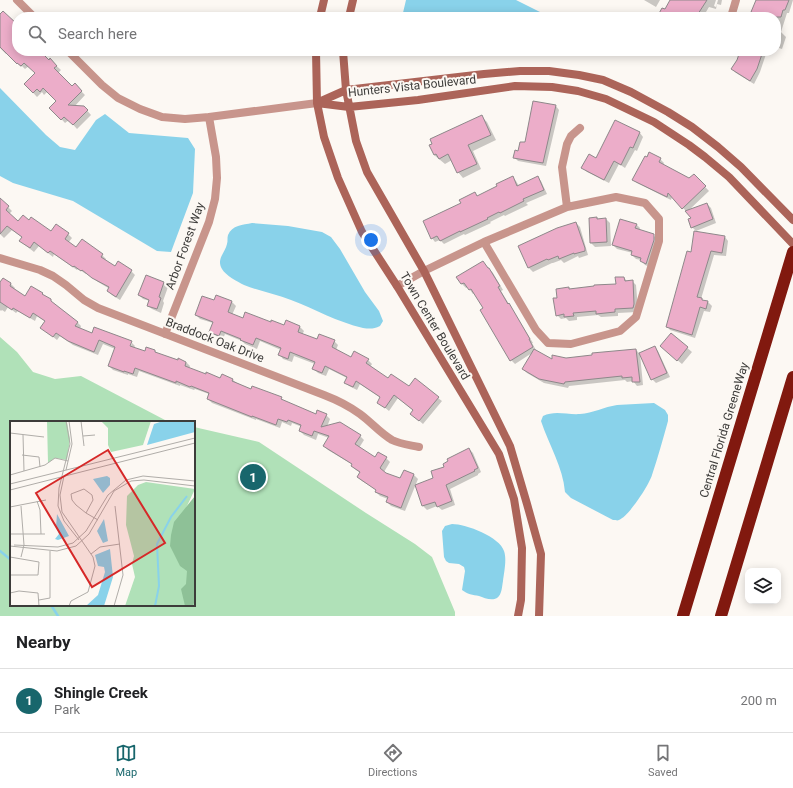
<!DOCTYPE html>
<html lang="en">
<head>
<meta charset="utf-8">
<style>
	body { margin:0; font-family:Roboto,sans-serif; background:#f6f6f6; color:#202124 }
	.controls { position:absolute; right:12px; bottom:12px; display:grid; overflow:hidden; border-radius:8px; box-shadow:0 2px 10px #0003 }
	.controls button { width:36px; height:36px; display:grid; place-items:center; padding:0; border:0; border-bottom:1px solid #e0e0e0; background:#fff; color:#202124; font:20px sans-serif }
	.you { position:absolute; left:371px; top:240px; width:14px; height:14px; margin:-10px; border:3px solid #fff; border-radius:50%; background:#1a73e8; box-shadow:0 0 0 6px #1a73e833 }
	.badge { display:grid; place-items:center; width:26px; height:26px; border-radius:50%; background:#18666c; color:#fff; font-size:13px; font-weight:700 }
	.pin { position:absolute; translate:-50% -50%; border:2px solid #fff; box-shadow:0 1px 4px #0006 }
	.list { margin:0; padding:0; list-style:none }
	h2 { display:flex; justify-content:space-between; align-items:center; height:52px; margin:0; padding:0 16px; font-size:17px }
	h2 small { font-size:13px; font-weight:400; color:#757577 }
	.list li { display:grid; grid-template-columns:26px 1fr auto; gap:12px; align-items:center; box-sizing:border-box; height:64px; padding:0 16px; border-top:1px solid #e0e0e0 }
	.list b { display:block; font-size:15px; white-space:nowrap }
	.list p { margin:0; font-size:13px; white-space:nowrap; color:#757577 }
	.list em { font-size:13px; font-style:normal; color:#757577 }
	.icon { flex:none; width:22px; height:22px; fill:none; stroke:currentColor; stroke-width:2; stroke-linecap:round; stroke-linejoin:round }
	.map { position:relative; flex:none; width:793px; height:616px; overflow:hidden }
	.search { position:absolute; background:#fff; box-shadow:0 2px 10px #0003; left:12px; right:12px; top:12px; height:44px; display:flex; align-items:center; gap:10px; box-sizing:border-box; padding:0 14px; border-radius:16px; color:#757577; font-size:15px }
	.sheet { height:116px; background:#fff }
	nav { display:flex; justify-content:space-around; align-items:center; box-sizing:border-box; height:56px; border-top:1px solid #e0e0e0; background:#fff; font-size:11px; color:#757577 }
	nav a { display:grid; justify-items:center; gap:2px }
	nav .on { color:#18666c }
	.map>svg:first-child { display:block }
	.green { fill:#b0e1b8 }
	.water { fill:#89d2ea }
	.shadow { fill:#0003 }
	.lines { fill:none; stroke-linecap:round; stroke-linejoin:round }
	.stream { stroke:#89d2ea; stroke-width:2.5 }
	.building { fill:#ecadc9; stroke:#8e888a }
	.street { stroke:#c8958c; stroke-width:8 }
	.secondary { stroke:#ac6459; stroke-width:8 }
	.highway { stroke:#81190f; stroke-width:12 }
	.labels { text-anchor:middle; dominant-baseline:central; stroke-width:4; stroke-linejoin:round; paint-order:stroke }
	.street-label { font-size:12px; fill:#3d3c3a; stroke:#fcf8f3 }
	.inset-river { fill:none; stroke:#89d2ea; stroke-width:2 }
	.inset-road { fill:none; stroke:#b0ada9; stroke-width:1 }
	.view { fill:#d62828; fill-opacity:0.15; stroke:#d62828; stroke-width:2 }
	.inset-edge { fill:none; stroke:#3d3c3a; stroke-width:2 }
</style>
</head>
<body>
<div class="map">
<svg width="793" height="616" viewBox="0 0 793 616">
	<rect width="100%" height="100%" fill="#fcf8f3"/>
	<!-- green -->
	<path class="green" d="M0,337L17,352L33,372L55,379L81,376L165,420L174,422H11V605H194V427L259,442L366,513L415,544L432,557L455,612V616H0Z"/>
	<!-- water -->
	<path class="water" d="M406,0H516L540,12L547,17H402Z
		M0,88L46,135L60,147L75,150L96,120L105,114L129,133L188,138L195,149L193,193L171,252L157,251L73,201L13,183L0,176Z
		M252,223L288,226L322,232L331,237L340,249L365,292L379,311L383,321L380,326C374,329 370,329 363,328C337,322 315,309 291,300C276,294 259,291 244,285C238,282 225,275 222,269C216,259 225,253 227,244C228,241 227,238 228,235C232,225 243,225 252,223Z
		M654,403L665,410L668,415V421C663,439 658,457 652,475C649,485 629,516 619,520C617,521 616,520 613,520L571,498L565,492C563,467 549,445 541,421L543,416C555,410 567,415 580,414C593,413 604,407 617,405C629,404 642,404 654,403Z
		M452,524C466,524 500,537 504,551C507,559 504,573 503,581C502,586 502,595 497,598C492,601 484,598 479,596C473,595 467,594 462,590L465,571L464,567L459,564L449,563L446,561L444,557L442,531L445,526Z"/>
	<!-- shadow -->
	<path class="shadow" d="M644,0H660L656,7Z
		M671,0H716L714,6L716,7L718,0H722L721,5L717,4L716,9L709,7L703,17H658L665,11Z
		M757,0H793L789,13H787L781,32L786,37L782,49L776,47V17H752Z
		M0,16L17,26V51H38L49,61L50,60L61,70L58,73L72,88L75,85L85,95L74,107H84L91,115L77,129L69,120L65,123L51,108L58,101L48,91L44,95L42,92L37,97L25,84L36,73L29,66L25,69L22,66L21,67L7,53L6,54L0,48Z
		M741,51H767L760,72L754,84L736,73L732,69L738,60Z
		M556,106L559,110L546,166L518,161L514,157Z
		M482,117L487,122L496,140L473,151L481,169L463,178L458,172L452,160L445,164L434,155Z
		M640,133L643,137L637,151L635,150L625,168L619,164L609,183L587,172L583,168Z
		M660,159L664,163L663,165L690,179L694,175L709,191L688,211L707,204L711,208L716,223L696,231L692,227L693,218L672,197L671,200L637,183L633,180Z
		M537,177L541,181L547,194L526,203L528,205L505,216L504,215L490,222L491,223L465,235L464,234L444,244L440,240L435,242L432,238L462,204L475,194L478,197L513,178L516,181L519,186Z
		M0,199L12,211L9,214L18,223L51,233L68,234L72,238L68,243L76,248L82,240L102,255L106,259L105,261L116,267L131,271L135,275L120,300L112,295L108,291L110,289L98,282L86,273V274L78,269L77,270L54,254L53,257L39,246L34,252L20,241L23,238L12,230L4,238L0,234Z
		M597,218L598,219H606L610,223L611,246L595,247L591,243Z
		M576,223L580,227L588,255L579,258L578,256L564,263L561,260L553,263H552L533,272L529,268L519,246Z
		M636,224L640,228L639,231L653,235L657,239L650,267L645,265L641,260L636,259L632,255L633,253L617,249L613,245Z
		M725,237L728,241L726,256L714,255L701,299L704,301L708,302L712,306L710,312L704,311L695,338L670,330L667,326L691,254Z
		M483,262L493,273L503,290L501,291L533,343H532L537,352L552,361L636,350L640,354L654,347L658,351L670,377L656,383L652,379L640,354L643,385L637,386L633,381L627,382L625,380L569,386L568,388L544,383L527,373L523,369L532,353L515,364L511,360L484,308L475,293L473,294L470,290L476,287H468L466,288L462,284L458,277Z
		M146,276L164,283L168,287L163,301L164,303L161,313L152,309L148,306L150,301L143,299L139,295Z
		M624,278L628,282L632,281L636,285L638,309L637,312L618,313V316L601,317L598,315L577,317V320L569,321L566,318L561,319L557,315L558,298L569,288L570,290L617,285Z
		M3,279L11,284L15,288L14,289L26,297L32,287L42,294L77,322L81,326L80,329L93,334L131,342H132H130L129,351L132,343L135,346L134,348L145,352L155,351L158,354L186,362L190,366L189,369L221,379L233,380L237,383L252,390L281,398L284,402L316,415H326L330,419L327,427L360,436L364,440L359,448L375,458H386L390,462L384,472L386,474L401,480L414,475L418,479L405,511L391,506L387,502L388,499L380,496L376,492L377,490L362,481L358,477L361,473L356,470L352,466L353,465L328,450L324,446L329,438L318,434L316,440L304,435L300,431L302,427L292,423L291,426L282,422L280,428L256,419V420L212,403L208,399L209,394L195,389L194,390L180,385V386L139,371L137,377L128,374V375L113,370L109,366L115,349L103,344L98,355L73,345L60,336L57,340L42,328L46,322L37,316L35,321L18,311L16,313L8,307L5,312L2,310L1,311L0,310V283Z
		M214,301L232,302L236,306L232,315L244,319L285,327H300L304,331L302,335L318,340L334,341L338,345L336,350L351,358L368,360L372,364L370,367L389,380L438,398L442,401L423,424L416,418L414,411L398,398L389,411L378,402L381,398L360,384L357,390L349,386L345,382L347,378L329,369L326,376L318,373L314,369L315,364L294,356L292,362L283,359L280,355L281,350L260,341L257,349L245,344L242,341L225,334L223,339L214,335L210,331L213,323L200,319L196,315Z
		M671,334L692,352L682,364L665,350Z
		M469,449L473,453L481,472L478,474V475L450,489L455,505L442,510L437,506L427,510L423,506L416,486L435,479L446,467Z"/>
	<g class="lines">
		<!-- stream -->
		<path class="stream" d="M0,551L11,560
			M51,605L58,616"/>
	</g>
	<!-- building -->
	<path class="building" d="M670,0H707L696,17H657L662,8L665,9Z
		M756,0H789L785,10H783L781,17H756L757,14L751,12Z
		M3,11L17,24V51H40L49,60L50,58L57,66L54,68L72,86L75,83L82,91L68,105L84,106L88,110L73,125L64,117L61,120L49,108L56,101L43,88L40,92L37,89L33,93L24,84L35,73L24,63L21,66L17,63V64L0,47V14Z
		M740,51H763L757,69L750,81L731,69L737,60Z
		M533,101L556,105L543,163L513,158L515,150L518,151L520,142H525Z
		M482,115L491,135L468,145L477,164L457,173L448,154L439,159L436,154L434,155L429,145L432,144L430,139Z
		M615,120L640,132L633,148L630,147L621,165L614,161L604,180L581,168L589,154L596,158Z
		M649,152L661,158L659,162L689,178L694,174L706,186L682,209L668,193L667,197L632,180L645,156L647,157Z
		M513,176L517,186L538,176L544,190L523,199L524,201L500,213L499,212L487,218L488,219L460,232V231L440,241L437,236L431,239L423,221L461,203L459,200L475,192L477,196L497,186L496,184Z
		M0,198L9,206L6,210L18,221L23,215L29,220L31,217L51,231L56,224L69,233L65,239L76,247L82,239L103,254L101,257L115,266L118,261L132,270L116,297L107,291L109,287L92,278L82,270L81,271L74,266L73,267L50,251L48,253L34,242L30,248L19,241L22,237L7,226L0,234Z
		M707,203L713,219L691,228L688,219L691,218L685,211Z
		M597,217V219L606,218L607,242L590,243L589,218Z
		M620,219L637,224L635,228L654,234V240L646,264L640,261L641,258L631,255L632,251L612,245Z
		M576,222L585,248V251L574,254V253L559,259L558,256L548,260L547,259L528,268L518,246L557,228Z
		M694,231L725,236L722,253L711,251L697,297L702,298V300L708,301L706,309L700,307L692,335L666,327L687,251L691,252Z
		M483,261L488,268H489L500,286L498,287L508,304L509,303L530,339H529L533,347L510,361L480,310L483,308L471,289L469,290L464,283L461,284L456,277Z
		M146,275L164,282L159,297L161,298L157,309L147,306L149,300L138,295Z
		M615,277H624L625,281L633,280L634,304L633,308L615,309V312L596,314V311L573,313L574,316L564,317V314L556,316L553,298H557L556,289L569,287V289L594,286V285L616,284Z
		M3,278L11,283L10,286L25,296L31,286L43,293L42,294L51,299V301L78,322L75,326L92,333L94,327L132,341L130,346L145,351L146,347L155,350V352L178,360V358L186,362L185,366L206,374V372L220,378L222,374L233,379L232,381L251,389L252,386L282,397L281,399L316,414L317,410L327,414L321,427L340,422L361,435L355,444L375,457L378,452L387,457L380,468L386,473L400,478L404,470L414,474L401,508L386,502L388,497L375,492L376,490L357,477L360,472L351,466L352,464L323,446L329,436L314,431L312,436L299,431L301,425L288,420L287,422L278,419L276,425L252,416V417L207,399L209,393L191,386L190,387L176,381V383L135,368L133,374L124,371V372L108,366L115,347L99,340L94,352L68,341L56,333L53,337L40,328L45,321L33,313L30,318L13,308L12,310L0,302V282Z
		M216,295L232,301L228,312L243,318L245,312L271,322V320L284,325L286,320L300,326L298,332L317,339L319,334L335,340L332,347L351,357L354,351L369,359L366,363L388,378L391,374L409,386L415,378L439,397L419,421L410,414L413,410L394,395L385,408L377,403L380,397L356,381L353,387L344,383L347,377L325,366L322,373L312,369L315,362L290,352L288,359L278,355L281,348L256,338L253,345L240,340L241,339L221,331L219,336L209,332L213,322L195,315L202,296L214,300Z
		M671,333L688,347L677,361L660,346Z
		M655,346L667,373L651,380L639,353Z
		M534,349L552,359V355L566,358L592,355V353L636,349L640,382H632V377L622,378V376L565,382L564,384L539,379L522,369Z
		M469,448L478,468L474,470L475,471L446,485L452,501L437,507L435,502L422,506L415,485L433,478L431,471L444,467L443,464L448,461L447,459Z"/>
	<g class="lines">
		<!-- street -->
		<path class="street" d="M17,0L34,17
			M731,17L736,0
			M68,51L102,85L118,98L140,109L162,117L185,119L209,117L317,103
			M567,207L562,167L567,144L571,136L580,128
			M0,258L40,270L53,276L66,285L84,300L98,308L324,395C337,400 349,406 360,414C371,422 380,433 392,440C400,444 410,445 419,447
			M397,286L424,271L484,242L567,207L616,197L645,203L659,219V241L636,317L620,331L571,344L548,343L536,330L484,242
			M165,334L209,222L215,199L217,178L216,157L209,117"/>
		<!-- secondary -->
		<path class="secondary" d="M320,17L324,0
			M349,17L353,0
			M316,51L317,103L324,137L338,178L362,232L397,286L499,454L514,499L522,548L521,600L518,616
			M343,51L346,90L356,141L367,172L424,271L510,446L527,504L541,554L539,616
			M319,102L346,90L484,74L520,71H549L579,75L603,80L631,92L668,112L692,127L718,147L741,167L793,220
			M317,103L349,107L418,100L515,86L552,87L578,91L606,99L654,122L689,145L705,157L729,177L793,244"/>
		<!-- highway -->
		<path class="highway" d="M683,616L793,252
			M721,616L793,377"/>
	</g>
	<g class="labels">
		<!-- street labels -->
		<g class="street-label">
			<text transform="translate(412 86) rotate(-6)">Hunters Vista Boulevard</text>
			<text transform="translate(185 246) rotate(-70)">Arbor Forest Way</text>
			<text transform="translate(435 326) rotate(59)">Town Center Boulevard</text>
			<text transform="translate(215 340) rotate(21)">Braddock Oak Drive</text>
			<text transform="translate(724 430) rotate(-73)">Central Florida GreeneWay</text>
		</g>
	</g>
	<!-- overview -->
	<g transform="translate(10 421)">
		<rect width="185" height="185" fill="#fcf8f3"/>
		<path d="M37,0L57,1L60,18L57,39L45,37L38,42ZM91,0H141L133,24L101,31L98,24V7ZM136,61L185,68L161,119L179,153L185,185H115L125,156L122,143L124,135L116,104L117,75L128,64Z" fill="#b0e1b8"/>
		<path d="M185,75V178L183,185H175L171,168L176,163L177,150L170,145L160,125L161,114L164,101Z" fill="#8ec197"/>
		<path d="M153,0H185V11L137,24L144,3ZM97,55L100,57V64L93,72L83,58ZM47,93L59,115L48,119L45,118L49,113L46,106ZM94,98L98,120L93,122L87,110ZM100,128L103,156L94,185H76L88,174L95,151L94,146L88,145L85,134Z" fill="#89d2ea"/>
		<path class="inset-river" d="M145,185L149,165L147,123L161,96L177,75"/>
		<path class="inset-road" d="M56,0L60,23L49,67L48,85L54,100L69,119M71,0L74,25M0,12L34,16M13,14L14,50M73,15L85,14M12,34L29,36L30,46M56,49L62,23L59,0M0,54L35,44L45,37L58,40M54,55L50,74L52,91L83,136L85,145L78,171L61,180L59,185M0,63L185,17M0,69L185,22M27,80L30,89L31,113M0,86L36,79M76,92L83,79L82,74L74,68L61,73L62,79L66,84L76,92L88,99M0,113H35M4,124L48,126L63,122L76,110L98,74L116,59L133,55L185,60M0,125L47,130L66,125L79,113L104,70L121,60L134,59L185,65M81,133L90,126L110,123M0,136L29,141L28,154H0M11,136L14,124L11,85M0,172L9,170L28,172L29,185M29,179L40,177V130M104,185L113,154L105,85"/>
		<path class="view" d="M98,29L155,122L82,166L26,72Z"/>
		<rect width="185" height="185" class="inset-edge"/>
	</g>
</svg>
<div class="controls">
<button><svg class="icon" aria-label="layers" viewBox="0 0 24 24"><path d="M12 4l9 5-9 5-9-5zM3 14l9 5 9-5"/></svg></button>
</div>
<div class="you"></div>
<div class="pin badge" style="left:253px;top:477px">1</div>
<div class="search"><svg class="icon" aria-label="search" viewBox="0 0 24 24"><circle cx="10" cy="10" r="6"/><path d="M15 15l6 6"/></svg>Search here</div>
</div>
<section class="sheet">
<h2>Nearby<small></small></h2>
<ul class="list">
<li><span class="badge">1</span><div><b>Shingle Creek</b><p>Park</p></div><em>200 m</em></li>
</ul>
</section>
<nav>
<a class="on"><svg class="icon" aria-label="map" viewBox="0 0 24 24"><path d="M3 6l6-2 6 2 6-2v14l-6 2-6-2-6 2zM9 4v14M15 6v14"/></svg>Map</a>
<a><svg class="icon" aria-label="directions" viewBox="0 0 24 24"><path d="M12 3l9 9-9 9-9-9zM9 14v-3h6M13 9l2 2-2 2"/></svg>Directions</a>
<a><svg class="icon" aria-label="saved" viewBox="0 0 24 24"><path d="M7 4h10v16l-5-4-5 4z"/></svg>Saved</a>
</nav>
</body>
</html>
